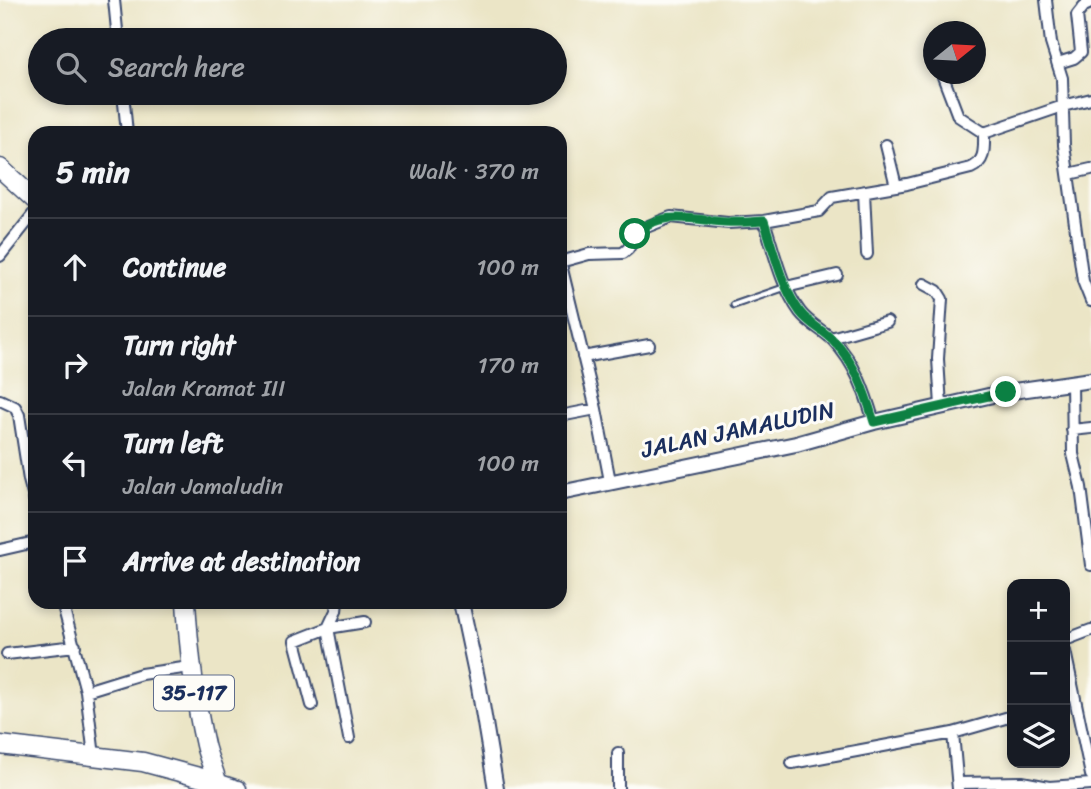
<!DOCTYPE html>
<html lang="en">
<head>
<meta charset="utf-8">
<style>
	body { margin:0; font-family:Sriracha,sans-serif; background:#20242c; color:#f1f3f6 }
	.controls { position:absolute; right:21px; bottom:21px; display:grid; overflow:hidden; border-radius:14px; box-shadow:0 4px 10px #0003 }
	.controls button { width:63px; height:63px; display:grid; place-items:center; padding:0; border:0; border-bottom:2px solid #363941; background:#171b24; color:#f1f3f6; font:35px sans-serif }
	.compass { position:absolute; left:923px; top:21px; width:63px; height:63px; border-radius:50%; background:#171b24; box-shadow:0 4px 10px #0003; rotate:72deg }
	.stop { position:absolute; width:21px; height:21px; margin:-16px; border:5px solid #0b8043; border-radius:50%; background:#fff }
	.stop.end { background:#0b8043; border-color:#fff; box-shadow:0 2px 7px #0008 }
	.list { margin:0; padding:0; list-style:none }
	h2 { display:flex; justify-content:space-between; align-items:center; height:91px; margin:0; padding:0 28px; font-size:30px }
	h2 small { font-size:23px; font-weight:400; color:#9ea1a6 }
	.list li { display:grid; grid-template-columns:46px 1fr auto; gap:21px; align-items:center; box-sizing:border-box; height:98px; padding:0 28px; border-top:2px solid #363941 }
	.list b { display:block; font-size:26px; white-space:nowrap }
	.list p { margin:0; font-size:23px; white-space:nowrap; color:#9ea1a6 }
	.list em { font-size:23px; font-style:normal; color:#9ea1a6 }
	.icon { flex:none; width:38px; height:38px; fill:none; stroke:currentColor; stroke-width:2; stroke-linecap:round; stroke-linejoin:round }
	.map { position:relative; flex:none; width:1091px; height:789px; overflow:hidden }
	.search { position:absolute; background:#171b24; box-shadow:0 4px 10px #0003; left:28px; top:28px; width:539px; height:77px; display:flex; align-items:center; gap:18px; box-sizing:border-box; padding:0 24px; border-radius:38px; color:#9ea1a6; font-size:26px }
	.panel { position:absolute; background:#171b24; box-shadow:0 4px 10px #0003; left:28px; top:126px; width:539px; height:483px; border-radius:21px }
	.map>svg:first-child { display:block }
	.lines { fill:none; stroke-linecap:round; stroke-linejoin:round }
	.service-casing { stroke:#3a4a6e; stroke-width:9 }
	.minor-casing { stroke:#3a4a6e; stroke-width:14 }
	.tertiary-casing { stroke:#3a4a6e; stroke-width:18 }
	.secondary-casing { stroke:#3a4a6e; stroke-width:19 }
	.primary-casing { stroke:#3a4a6e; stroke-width:21 }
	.service { stroke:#fff; stroke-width:5 }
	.minor { stroke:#fff; stroke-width:10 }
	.tertiary { stroke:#fff; stroke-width:14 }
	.secondary { stroke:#fff; stroke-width:16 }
	.primary { stroke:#fff; stroke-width:18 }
	.route { stroke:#0b8043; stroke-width:9 }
	.labels { text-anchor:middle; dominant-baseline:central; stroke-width:6; stroke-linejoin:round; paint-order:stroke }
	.shield { fill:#fdfcf7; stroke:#5f6c8c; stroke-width:2 }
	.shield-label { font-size:21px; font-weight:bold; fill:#1b2f5e }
	.street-label { font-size:23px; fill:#1b2f5e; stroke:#fdfcf7 }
</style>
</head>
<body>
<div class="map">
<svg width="1091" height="789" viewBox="0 0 1091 789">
	<rect width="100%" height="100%" fill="#fdfcf7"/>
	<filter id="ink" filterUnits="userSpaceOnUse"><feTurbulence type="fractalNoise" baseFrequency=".0143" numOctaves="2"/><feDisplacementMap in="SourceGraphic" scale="14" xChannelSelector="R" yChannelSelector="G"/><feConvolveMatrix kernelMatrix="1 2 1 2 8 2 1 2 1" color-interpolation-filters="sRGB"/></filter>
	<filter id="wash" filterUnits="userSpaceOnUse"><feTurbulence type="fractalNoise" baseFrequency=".00686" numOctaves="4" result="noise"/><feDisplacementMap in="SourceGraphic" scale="28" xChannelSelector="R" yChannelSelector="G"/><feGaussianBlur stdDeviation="1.57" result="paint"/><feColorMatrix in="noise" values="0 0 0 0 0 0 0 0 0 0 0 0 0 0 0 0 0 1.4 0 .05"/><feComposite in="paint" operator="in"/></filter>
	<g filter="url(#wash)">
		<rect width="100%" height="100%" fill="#ebe5c6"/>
	</g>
	<g filter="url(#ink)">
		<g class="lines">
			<defs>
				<path id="service" d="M734,305L786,287"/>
				<path id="minor" d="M114,0L118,40
					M1046,0L1051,43L1062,78L1064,145L1083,281L1091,301
					M1058,63L1074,58L1081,52L1077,15L1084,6L1091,3
					M942,74L958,116L984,133L1063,106L1091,99
					M123,93L127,133
					M886,145L896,186
					M1069,174L1091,169
					M864,192L867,254
					M764,221C774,251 781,286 800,312C809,324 823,330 833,340C856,364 865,392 874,422
					M0,256L35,212
					M560,261L596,409L610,481
					M560,262L589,254L623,253L628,249L639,230L671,217L728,223L764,221L819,211L832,197L907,184L971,168C986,161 984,148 984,133
					M924,284L937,291L942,299L938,359L941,406
					M786,287L837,275
					M831,338L887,322
					M583,357L649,345
					M1072,382L1073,454L1081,487L1091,565
					M0,400L15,407L19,415L29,480L35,502
					M560,416L596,409
					M1072,430L1091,428
					M0,550L35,542
					M62,602L86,691L94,756
					M337,602L336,611L328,628L349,738
					M1065,640L1091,630
					M1065,651L1091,775
					M7,654L75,646
					M86,691L141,674L190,667
					M312,705L295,641L328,628L365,622
					M953,733L958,789
					M792,763L953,733L1009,717
					M958,783L1022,782L1049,787L1091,784
					M618,789V753"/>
				<path id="tertiary" d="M560,493L796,444L874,422L1006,392L1091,380
					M461,602L479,687L496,789"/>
				<path id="secondary" d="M217,782L238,789"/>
				<path id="primary" d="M0,168L35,200
					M0,745L143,762L217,782C214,769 208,758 205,745C194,697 189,651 186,602"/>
			</defs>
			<!-- service casing -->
			<use href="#service" class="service-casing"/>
			<!-- minor casing -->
			<use href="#minor" class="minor-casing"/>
			<!-- tertiary casing -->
			<use href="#tertiary" class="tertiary-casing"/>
			<!-- secondary casing -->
			<use href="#secondary" class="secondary-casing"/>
			<!-- primary casing -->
			<use href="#primary" class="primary-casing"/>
			<!-- service -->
			<use href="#service" class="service"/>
			<!-- minor -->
			<use href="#minor" class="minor"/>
			<!-- tertiary -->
			<use href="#tertiary" class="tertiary"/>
			<!-- secondary -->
			<use href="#secondary" class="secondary"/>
			<!-- primary -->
			<use href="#primary" class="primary"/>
		</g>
	</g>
	<g class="lines" filter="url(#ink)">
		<!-- route -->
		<path class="route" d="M635,234C659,209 696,220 725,222C738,223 751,222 764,221C774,251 781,286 800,312C809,324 823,330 833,340C856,364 865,392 874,422L1006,392"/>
	</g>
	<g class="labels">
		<!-- shield labels -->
		<rect class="shield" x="154" y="675.5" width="80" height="35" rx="5"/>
		<g class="shield-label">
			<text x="194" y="693">35-117</text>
		</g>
		<!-- street labels -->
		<g class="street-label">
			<text transform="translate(738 430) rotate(-12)">JALAN JAMALUDIN</text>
		</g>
	</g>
</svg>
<div class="controls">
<button>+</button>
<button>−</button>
<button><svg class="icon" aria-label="layers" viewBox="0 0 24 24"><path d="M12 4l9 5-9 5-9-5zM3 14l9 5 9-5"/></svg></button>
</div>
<svg class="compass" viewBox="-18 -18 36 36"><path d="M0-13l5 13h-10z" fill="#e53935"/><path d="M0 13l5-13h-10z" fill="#9ea1a6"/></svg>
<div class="stop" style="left:635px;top:234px"></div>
<div class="stop end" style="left:1006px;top:392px"></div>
<div class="search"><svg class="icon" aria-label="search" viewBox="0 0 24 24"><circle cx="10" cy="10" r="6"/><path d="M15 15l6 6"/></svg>Search here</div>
<section class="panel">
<h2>5 min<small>Walk · 370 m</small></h2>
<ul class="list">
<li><svg class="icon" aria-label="ahead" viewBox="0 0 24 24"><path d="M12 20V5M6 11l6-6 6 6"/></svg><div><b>Continue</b></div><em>100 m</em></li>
<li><svg class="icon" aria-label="right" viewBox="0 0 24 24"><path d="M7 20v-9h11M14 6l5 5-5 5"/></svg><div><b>Turn right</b><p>Jalan Kramat III</p></div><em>170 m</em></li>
<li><svg class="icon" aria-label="left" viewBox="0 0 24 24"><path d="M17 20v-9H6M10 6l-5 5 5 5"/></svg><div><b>Turn left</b><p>Jalan Jamaludin</p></div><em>100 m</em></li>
<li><svg class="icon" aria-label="arrive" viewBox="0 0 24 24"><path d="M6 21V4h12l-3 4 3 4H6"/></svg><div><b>Arrive at destination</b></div></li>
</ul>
</section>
</div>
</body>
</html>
